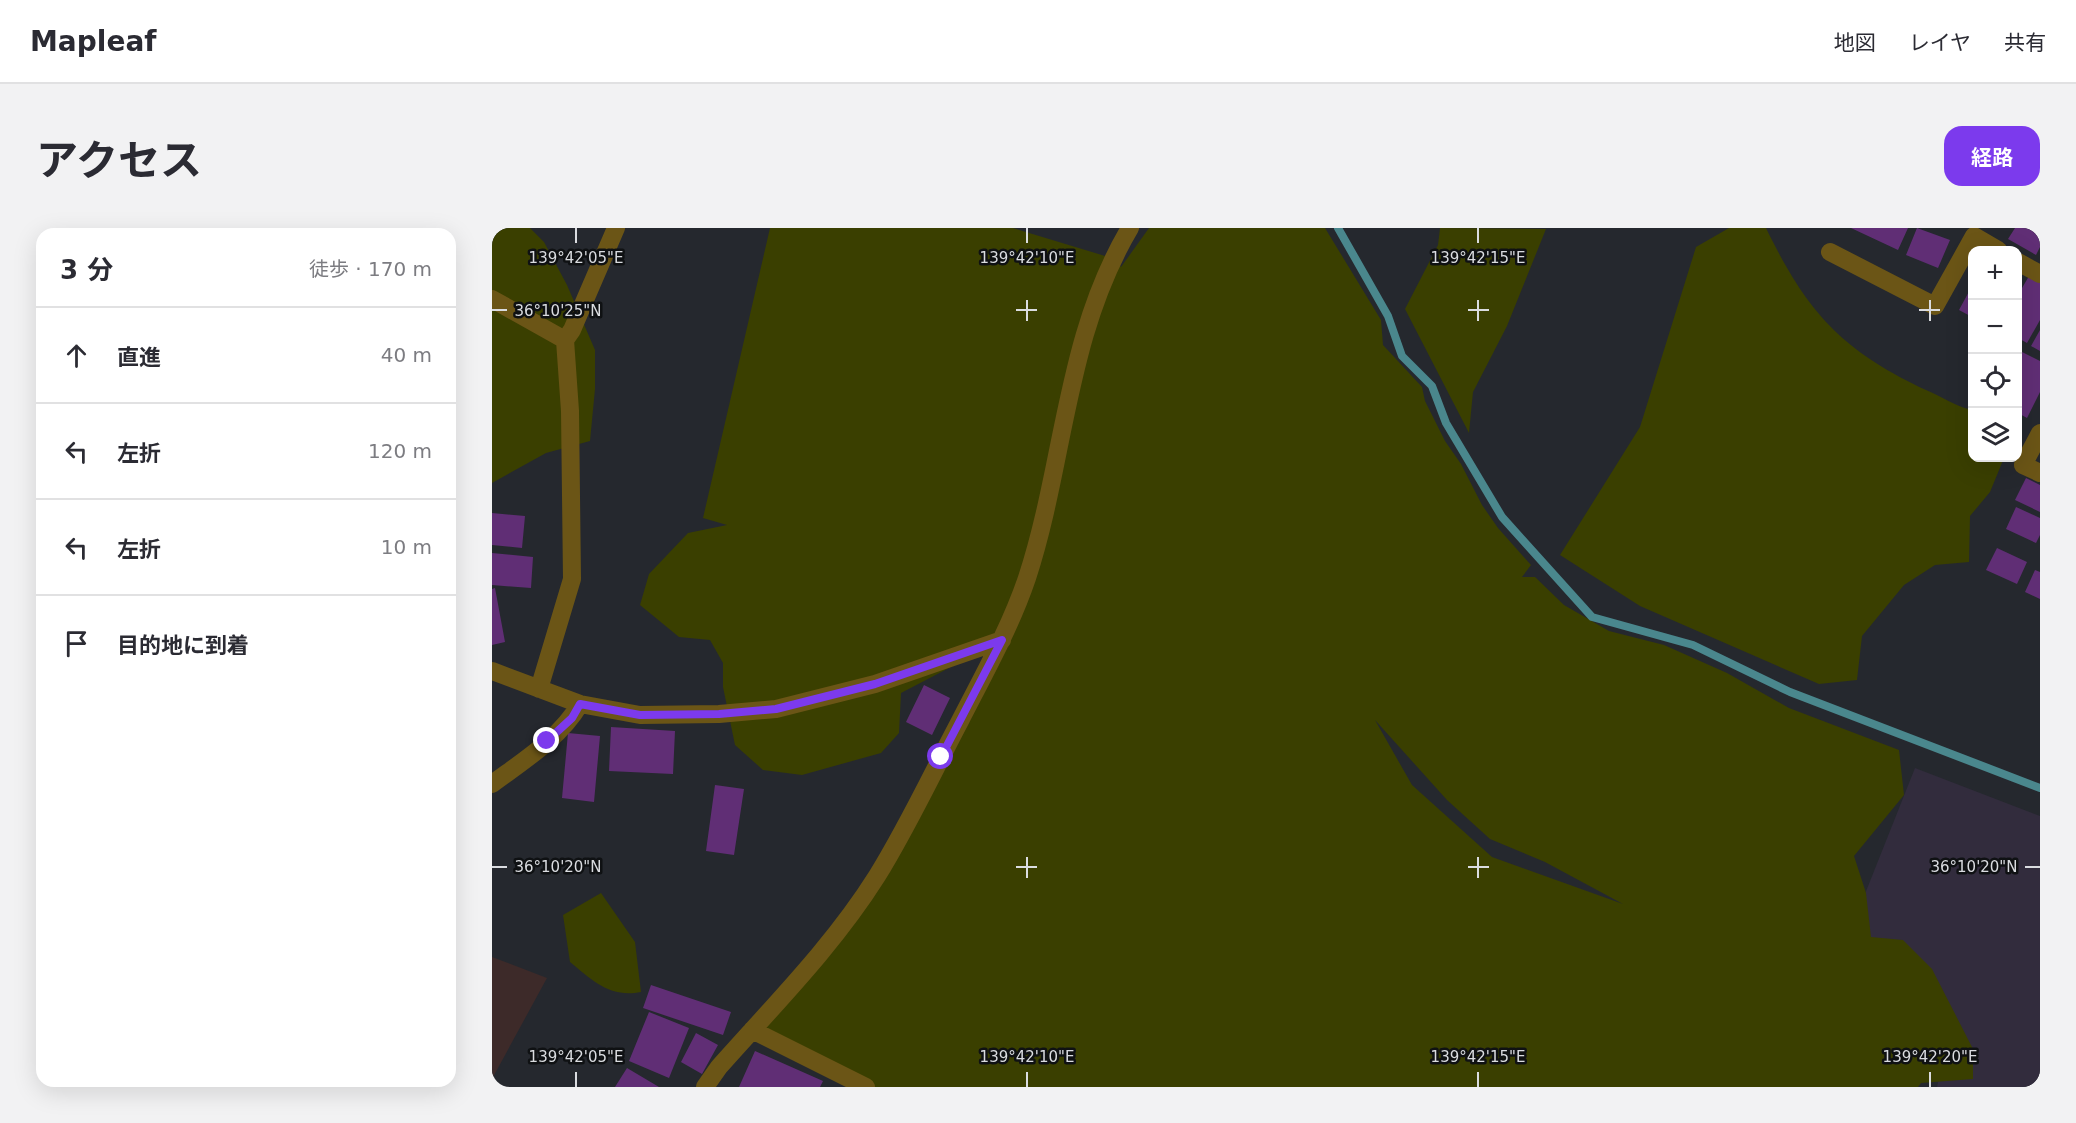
<!DOCTYPE html>
<html lang="ja">
<head>
<meta charset="utf-8">
<style>
	body { margin:0; font-family:"DejaVu Sans","Noto Sans JP",sans-serif; background:#f2f2f3; color:#2b2b33 }
	.controls { position:absolute; right:18px; top:18px; display:grid; overflow:hidden; border-radius:12px; box-shadow:0 6px 24px #0002 }
	.controls button { width:54px; height:54px; display:grid; place-items:center; padding:0; border:0; border-bottom:2px solid #e1e1e2; background:#fff; color:#2b2b33; font:30px sans-serif }
	.stop { position:absolute; width:18px; height:18px; margin:-14px; border:4px solid #7c3aed; border-radius:50%; background:#fff }
	.stop.end { background:#7c3aed; border-color:#fff; box-shadow:0 2px 6px #0008 }
	.list { margin:0; padding:0; list-style:none }
	h2 { display:flex; justify-content:space-between; align-items:center; height:78px; margin:0; padding:0 24px; font-size:26px }
	h2 small { font-size:20px; font-weight:400; color:#7c7c81 }
	.list li { display:grid; grid-template-columns:39px 1fr auto; gap:18px; align-items:center; box-sizing:border-box; height:96px; padding:0 24px; border-top:2px solid #e1e1e2 }
	.list b { display:block; font-size:22px; white-space:nowrap }
	.list em { font-size:20px; font-style:normal; color:#7c7c81 }
	.icon { flex:none; width:33px; height:33px; fill:none; stroke:currentColor; stroke-width:2; stroke-linecap:round; stroke-linejoin:round }
	.map { position:relative; flex:none; width:1548px; height:859px; overflow:hidden; border-radius:18px }
	header { display:flex; align-items:center; gap:36px; box-sizing:border-box; height:84px; padding:0 30px; background:#fff; border-bottom:2px solid #e1e1e2 }
	header strong { font-size:28px }
	nav { display:flex; gap:33px; margin-inline-start:auto; font-size:21px }
	.intro { display:flex; align-items:center; justify-content:space-between; box-sizing:border-box; height:144px; padding:0 36px }
	h1 { margin:0; font-size:42px }
	.button { padding:15px 27px; border-radius:18px; background:#7c3aed; color:#fff; font-size:21px; font-weight:700 }
	main { display:flex; gap:36px; padding:0 36px }
	aside { flex:1; background:#fff; border-radius:18px; box-shadow:0 6px 24px #0002 }
	.map>svg:first-child { display:block }
	.commercial { fill:#3d2a29 }
	.medical { fill:#322c3d }
	.green { fill:#3a3f00; fill-rule:evenodd }
	.lines { fill:none; stroke-linecap:round; stroke-linejoin:round }
	.stream { stroke:#4a878d; stroke-width:8 }
	.building { fill:#602e75 }
	.minor { stroke:#6b5516; stroke-width:18 }
	.route { stroke:#7c3aed; stroke-width:8 }
	.ticks { fill:none; stroke:#dadce0; stroke-width:2 }
	.ticks-label { font-size:15px; text-anchor:middle; fill:#dadce0; stroke:#0f1113; stroke-width:5; stroke-linejoin:round; paint-order:stroke }
</style>
</head>
<body>
<header>
<strong>Mapleaf</strong>
<nav><a>地図</a><a>レイヤ</a><a>共有</a></nav>
</header>
<div class="intro"><h1>アクセス</h1><a class="button">経路</a></div>
<main>
<aside>
<h2>3 分<small>徒歩 · 170 m</small></h2>
<ul class="list">
<li><svg class="icon" aria-label="ahead" viewBox="0 0 24 24"><path d="M12 20V5M6 11l6-6 6 6"/></svg><div><b>直進</b></div><em>40 m</em></li>
<li><svg class="icon" aria-label="left" viewBox="0 0 24 24"><path d="M17 20v-9H6M10 6l-5 5 5 5"/></svg><div><b>左折</b></div><em>120 m</em></li>
<li><svg class="icon" aria-label="left" viewBox="0 0 24 24"><path d="M17 20v-9H6M10 6l-5 5 5 5"/></svg><div><b>左折</b></div><em>10 m</em></li>
<li><svg class="icon" aria-label="arrive" viewBox="0 0 24 24"><path d="M6 21V4h12l-3 4 3 4H6"/></svg><div><b>目的地に到着</b></div></li>
</ul>
</aside>
<div class="map">
<svg width="1548" height="859" viewBox="0 0 1548 859">
	<rect width="100%" height="100%" fill="#25282e"/>
	<!-- commercial -->
	<path class="commercial" d="M0,729L55,750L0,851Z"/>
	<!-- medical -->
	<path class="medical" d="M1423,540L1548,588V859H1445L1457,806L1334,764Z"/>
	<!-- green -->
	<path class="green" d="M0,0H38L52,14L75,57L103,122V161L98,213L54,225L0,255Z
		M278,0H521L623,31L629,39L657,0H833L889,92L891,117L930,159L933,173L953,213L969,236L990,277L1006,300L1039,337L1030,349H1043L1072,377L1117,403L1172,417L1235,445L1297,480L1407,522L1412,567L1362,628L1374,665L1379,709L1411,712L1440,741L1459,778L1481,821V851L1429,855L1426,859H374L260,802L333,715L423,573L509,413L409,465L407,505L389,525L310,547L271,542L243,517L231,459V435L218,412L187,409L148,377L157,346L196,305L235,297L211,290ZM883,492L955,572L998,611L1053,634L1131,676L1000,629L920,557Z
		M948,0L1054,1L1015,98L981,164L977,205L913,81L946,17Z
		M1237,0H1274C1315,84 1349,122 1434,162C1449,168 1465,179 1480,182V230H1512L1498,264L1478,288L1477,334L1443,337L1412,357L1370,408L1365,452L1327,456L1148,378L1068,327L1148,199L1204,19Z
		M109,665L143,714L149,764C118,770 101,753 78,734L71,687Z"/>
	<g class="lines">
		<!-- stream -->
		<path class="stream" d="M846,0L896,88L910,128L940,158L954,195L1010,289L1100,389L1201,417L1298,464L1548,560"/>
	</g>
	<!-- building -->
	<path class="building" d="M1359,0H1416L1406,22Z
		M1425,0L1458,12L1446,40L1414,27Z
		M1523,0H1548V19L1544,27L1516,11Z
		M1537,48L1548,54V92L1535,115L1526,110V67Z
		M1480,58V89L1467,82Z
		M1548,102V123L1539,118Z
		M1526,122L1548,133V164L1535,190L1526,185Z
		M1534,250L1548,257V284L1523,272Z
		M1524,279L1548,290V307L1544,315L1514,301Z
		M0,285L33,288L30,320L0,317Z
		M1505,320L1535,334L1525,356L1494,342Z
		M0,325L41,329L39,360L0,357Z
		M1543,342L1548,344V371L1533,364Z
		M3,360L13,414L0,417V361Z
		M432,457L458,470L440,507L414,494Z
		M119,499L183,503L181,546L117,543Z
		M76,505L108,508L102,574L70,570Z
		M223,557L252,561L242,627L214,623Z
		M159,757L239,784L231,807L151,780Z
		M157,784L197,800L177,850L137,833Z
		M204,805L226,817L210,846L189,834Z
		M263,823L331,853L328,859H247Z
		M135,840L167,859H123Z"/>
	<g class="lines">
		<!-- minor -->
		<path class="minor" d="M1338,24L1443,78L1482,8L1506,22
			M1526,34L1548,46
			M0,71L73,112
			M1548,205L1531,237L1548,245
			M0,443L88,476L148,487L227,486L284,481L383,456L510,412
			M47,461L80,351L78,183L73,112L80,102L124,0
			M0,556C31,533 68,510 88,476
			M260,802L374,859
			M213,859L227,839C282,777 341,718 385,648C416,598 441,544 468,493C492,446 518,400 535,350C573,234 573,109 638,0"/>
	</g>
	<g class="lines">
		<!-- route -->
		<path class="route" d="M55,513L80,490L88,476L148,487L227,486L284,481L383,456L510,412L449,529"/>
	</g>
	<!-- ticks -->
	<path class="ticks" d="M84,0V15M535,0V15M986,0V15M535,72V93M986,72V93M1438,72V93M0,82H15M524,82H545M976,82H997M1427,82H1448M535,629V650M986,629V650M0,639H15M524,639H545M976,639H997M1533,639H1548M84,844V859M535,844V859M986,844V859M1438,844V859"/>
	<g class="ticks-label">
		<text x="84" y="35">139°42'05"E</text>
		<text x="535" y="35">139°42'10"E</text>
		<text x="986" y="35">139°42'15"E</text>
		<text x="66" y="88">36°10'25"N</text>
		<text x="66" y="644">36°10'20"N</text>
		<text x="1482" y="644">36°10'20"N</text>
		<text x="84" y="834">139°42'05"E</text>
		<text x="535" y="834">139°42'10"E</text>
		<text x="986" y="834">139°42'15"E</text>
		<text x="1438" y="834">139°42'20"E</text>
	</g>
</svg>
<div class="controls">
<button>+</button>
<button>−</button>
<button><svg class="icon" aria-label="locate" viewBox="0 0 24 24"><circle cx="12" cy="12" r="6"/><path d="M12 2v4M12 18v4M2 12h4M18 12h4"/></svg></button>
<button><svg class="icon" aria-label="layers" viewBox="0 0 24 24"><path d="M12 4l9 5-9 5-9-5zM3 14l9 5 9-5"/></svg></button>
</div>
<div class="stop" style="left:449px;top:529px"></div>
<div class="stop end" style="left:55px;top:513px"></div>
</div>
</main>
</body>
</html>
